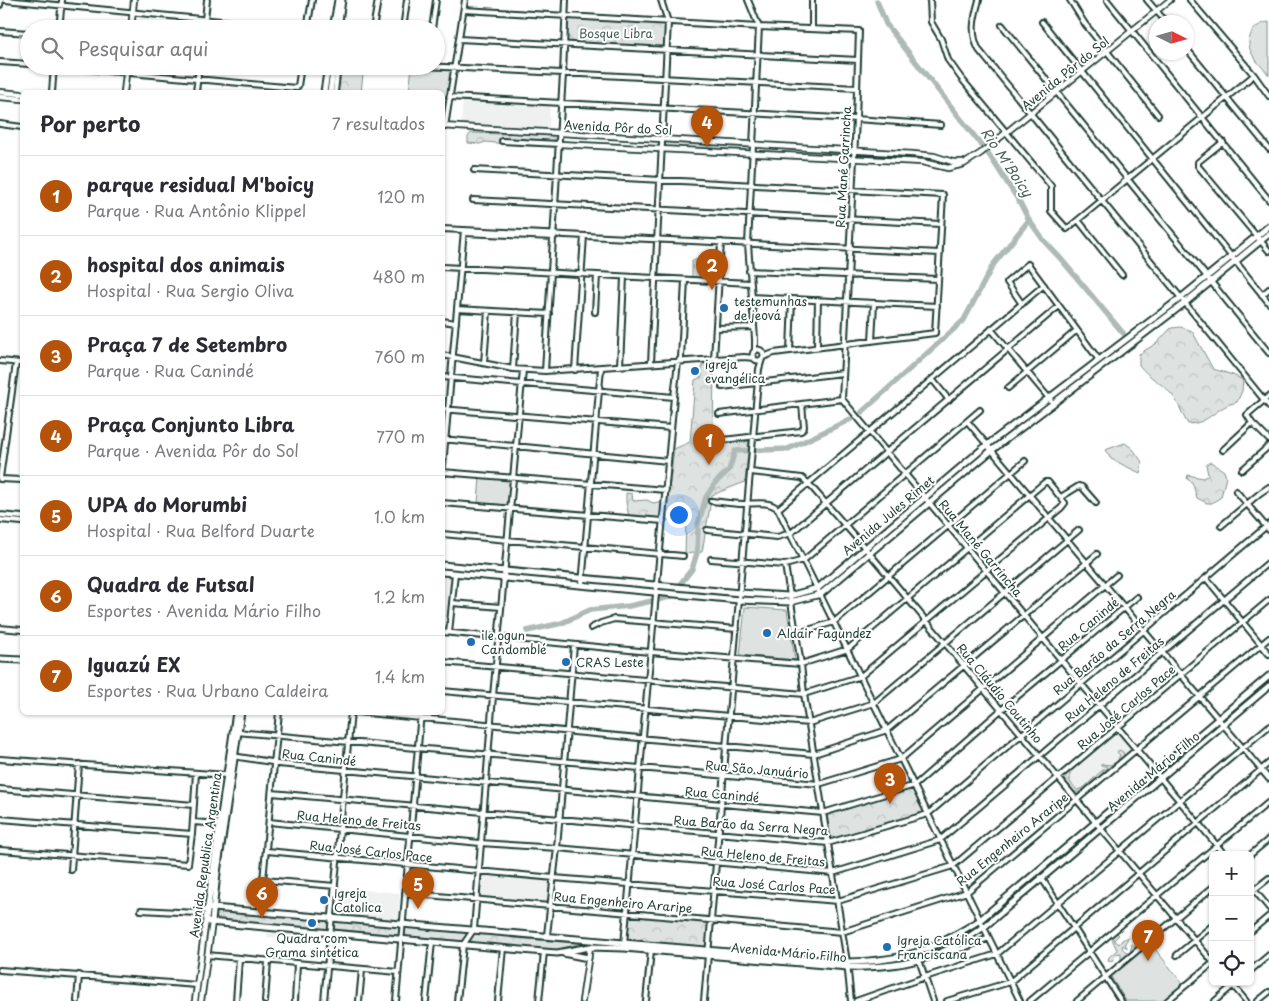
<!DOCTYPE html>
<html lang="pt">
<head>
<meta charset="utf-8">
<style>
	body { margin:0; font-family:"Playpen Sans",sans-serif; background:#f2f2f3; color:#2b2b33 }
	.controls { position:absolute; right:15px; bottom:15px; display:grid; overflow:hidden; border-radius:8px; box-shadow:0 1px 4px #0004 }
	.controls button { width:45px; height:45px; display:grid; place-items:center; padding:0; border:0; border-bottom:1px solid #e1e1e2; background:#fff; color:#2b2b33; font:25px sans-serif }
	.compass { position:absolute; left:1149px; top:15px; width:45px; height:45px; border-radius:50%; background:#fff; box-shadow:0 1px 4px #0004; rotate:95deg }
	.you { position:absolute; left:678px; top:514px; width:18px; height:18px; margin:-12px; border:4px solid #fff; border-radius:50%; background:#1a73e8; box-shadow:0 0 0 8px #1a73e833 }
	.badge { display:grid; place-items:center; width:32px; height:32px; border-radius:50%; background:#b45309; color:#fff; font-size:16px; font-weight:700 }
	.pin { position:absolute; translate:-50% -41px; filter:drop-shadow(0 1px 2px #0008) }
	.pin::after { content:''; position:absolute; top:26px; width:18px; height:15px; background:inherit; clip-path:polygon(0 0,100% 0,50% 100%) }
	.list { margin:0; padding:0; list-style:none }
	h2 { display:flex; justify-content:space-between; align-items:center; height:65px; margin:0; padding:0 20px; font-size:21px }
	h2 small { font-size:16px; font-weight:400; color:#7c7c81 }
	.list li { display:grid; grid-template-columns:32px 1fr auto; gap:15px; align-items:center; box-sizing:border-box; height:80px; padding:0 20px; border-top:1px solid #e1e1e2 }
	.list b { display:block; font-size:19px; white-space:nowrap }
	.list p { margin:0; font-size:16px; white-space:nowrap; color:#7c7c81 }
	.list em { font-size:16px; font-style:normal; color:#7c7c81 }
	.icon { flex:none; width:28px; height:28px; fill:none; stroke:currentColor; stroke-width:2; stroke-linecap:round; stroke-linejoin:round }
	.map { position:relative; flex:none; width:1269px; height:1001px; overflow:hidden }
	.search { position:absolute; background:#fff; box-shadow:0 1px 4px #0004; left:20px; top:20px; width:425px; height:55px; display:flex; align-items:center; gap:12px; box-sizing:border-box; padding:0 18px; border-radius:28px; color:#7c7c81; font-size:19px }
	.panel { position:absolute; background:#fff; box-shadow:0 1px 4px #0004; left:20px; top:90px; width:425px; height:625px; border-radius:8px }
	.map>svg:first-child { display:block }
	.built { fill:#eef1f0 }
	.forest { fill:url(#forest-crowns); stroke:#7e908b }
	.pitch { fill:#dee3e2; stroke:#7e908b }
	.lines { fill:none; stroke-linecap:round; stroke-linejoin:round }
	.river { stroke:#afbab7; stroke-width:5.5 }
	.minor-casing { stroke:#1f3d34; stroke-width:8 }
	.tertiary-casing { stroke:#1f3d34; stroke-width:8 }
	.secondary-casing { stroke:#1f3d34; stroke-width:9 }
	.minor { stroke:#fff; stroke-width:4 }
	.tertiary { stroke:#fff; stroke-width:4.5 }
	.secondary { stroke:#fff; stroke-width:5 }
	.poi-dot { fill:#1f6fb2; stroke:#fff; stroke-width:2 }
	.labels { text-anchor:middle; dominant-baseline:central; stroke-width:4; stroke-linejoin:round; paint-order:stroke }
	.park-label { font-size:12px; fill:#455e57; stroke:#fff }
	.street-label { font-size:12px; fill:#1f3d34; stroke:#fff }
	.poi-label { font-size:12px; fill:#1f3d34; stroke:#fff; text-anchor:start }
	.water-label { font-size:14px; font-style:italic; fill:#4a625b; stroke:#fff }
</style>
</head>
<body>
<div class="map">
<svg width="1269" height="1001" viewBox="0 0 1269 1001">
	<defs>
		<pattern id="forest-crowns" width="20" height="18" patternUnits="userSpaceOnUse" patternTransform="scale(1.25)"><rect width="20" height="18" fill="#dee3e2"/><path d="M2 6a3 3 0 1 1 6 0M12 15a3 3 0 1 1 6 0" fill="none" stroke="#bec4c2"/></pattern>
	</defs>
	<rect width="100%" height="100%" fill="#fff"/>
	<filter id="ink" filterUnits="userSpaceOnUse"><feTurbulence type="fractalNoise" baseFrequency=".02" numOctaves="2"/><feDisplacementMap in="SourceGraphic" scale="10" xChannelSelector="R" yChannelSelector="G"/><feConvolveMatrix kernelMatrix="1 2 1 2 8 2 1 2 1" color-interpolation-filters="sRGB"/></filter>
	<g filter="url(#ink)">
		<!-- built -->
		<path class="built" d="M463,100L550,104L549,130L461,125Z
			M442,575L453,576L448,631H443Z
			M1117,731L1133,751L1077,798L1061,778Z
			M482,874L551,880L549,905L480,899Z
			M338,888L400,893L398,920L336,914Z
			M268,928L330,933V942L267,937Z"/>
		<!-- forest -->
		<path class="forest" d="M568,18L665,23L664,48L566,43Z
			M341,66H364L361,92H337Z
			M523,132L549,133L556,141L555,146H528L485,142L480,144L468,143V137L471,133L507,134Z
			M664,140L750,146L751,151L663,149Z
			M692,260L719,261L717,280L692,279Z
			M1181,327L1192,331L1213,369L1233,375L1243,380L1242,391L1237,402C1216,406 1210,424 1188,424C1182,415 1180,405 1173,396C1165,385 1149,378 1139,365V354L1157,343L1171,328Z
			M714,363L713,444L749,441L745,482L712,495L702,552L685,554L686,522H675L661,518L629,517L626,502V493L632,494L633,501L647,500L653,503L662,501L665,497L668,498L674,449L690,442L695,380L702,377V364Z
			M1125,443L1133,449L1142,462L1140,473L1111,459L1105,450Z
			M1211,462L1224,471L1226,477L1221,497L1212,503H1207L1197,498L1192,482L1187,479L1188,475L1203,478L1208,475L1206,464Z
			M1119,750L1123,752L1124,756L1121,761L1083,792H1075L1066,782L1065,777L1068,772L1070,773V782L1077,790C1088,789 1096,772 1107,768L1106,766H1101V764L1110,765L1117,762L1120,755L1117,752Z
			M914,787L926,813L876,830L872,836L869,834L871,829L831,840L827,814Z
			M216,910L329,920L328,929L216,920Z
			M628,913L710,920L707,949L626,942Z
			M335,921L399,926L398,935L334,929Z
			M406,926L469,932L462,941L405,936Z
			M476,932L582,941L581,943L557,950L467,943Z
			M1117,933L1119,935L1114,940L1119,944L1122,940L1129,937L1125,943L1127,948L1123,945L1122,948L1127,953H1130L1132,944L1135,946L1130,955L1125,956V960L1122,961H1121V953L1116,954L1112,961L1108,960L1109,957L1117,950L1112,939V935Z"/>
		<!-- pitch -->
		<path class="pitch" d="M1269,22V75C1259,63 1242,50 1252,32C1256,26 1262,23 1269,22Z
			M412,67L452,70L444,124H442V92H409Z
			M480,477L511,479L509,505L478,503Z
			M745,607L787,610L795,660L740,655Z
			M1151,944L1183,984L1162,1001H1126L1111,977Z"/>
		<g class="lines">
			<!-- river -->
			<path class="river" d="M877,1L886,24L990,156L1019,201L1029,220L1044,241L1061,259L1123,333
				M862,412L964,320L993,265L1029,220
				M527,631L562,623L590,610L629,606L670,597L692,569L697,553L698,525L706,497L716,482L729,470L735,451L788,449L851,419"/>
			<defs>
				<path id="minor" d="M5,0L304,29
					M748,0L759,27L748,244L755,339V351
					M930,0L931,22L941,39L948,60L961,78L1051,186V211L1067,229L1254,75
					M979,0C974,18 970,33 979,50L1269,406
					M1070,0L1085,24L1158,115
					M1107,0L1269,200
					M1147,0L1166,22
					M1190,0L1254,75L1269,96
					M0,5L1,0
					M464,10L759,27L859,31L856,119L842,399L1225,855
					M1042,22L1269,303
					M1002,25L1269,353
					M59,29L62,0
					M204,29L207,0
					M307,29L312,0
					M373,29L378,0
					M403,29L407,0
					M432,29L436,0
					M812,29V0
					M0,31L29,33
					M459,39L858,60
					M1186,48L1269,149
					M0,62L29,64
					M53,66L296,88L298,86L301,66
					M425,66L857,88
					M52,92L54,66
					M196,92L199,66
					M335,92L338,66
					M449,97L856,119L941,125
					M0,124L22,127
					M445,127L465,0
					M502,141L559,144
					M1223,142L1198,162V166L1269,251
					M474,170L943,195L935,333L790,351L774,353L763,357
					M473,200L941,224
					M1078,220L1122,275
					M442,229L940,253
					M464,233L554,237
					M442,267L750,283
					M749,271L938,279
					M1262,295L1269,289
					M751,297L937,306
					M1022,304L1007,282L1028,264L1099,360
					M457,309L549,314
					M595,312L597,275
					M442,321L456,323
					M716,328L754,327
					M991,329L1053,403
					M872,341L874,303
					M817,347L818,300
					M752.5 355a5.5 5.5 0 1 1 11 0a5.5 5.5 0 1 1-11 0Z
					M790,351L792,299
					M442,355L513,369L545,371L744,357L754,358
					M714,359L721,242
					M0,361L22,363
					M484,363L488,311
					M651,363L668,22L661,0
					M620,366L624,277
					M513,369L517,312
					M575,370L584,236
					M545,371L563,74L566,0
					M442,377L674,397
					M932,379L949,400
					M722,387L843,373
					M1008,388L1077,330
					M1269,396L1247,415L1252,423L1269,440
					M442,409L671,428
					M719,414L842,399
					M967,421L1269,779
					M442,439L668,461
					M715,441L801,431L804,427L802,404
					M1223,450L1252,423
					M1242,470L1269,446
					M442,472L666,490
					M751,472L802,478L808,483L865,548L1213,962
					M442,477L464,230
					M0,478L16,363
					M0,479L22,480
					M1236,491L1269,530
					M1061,497L1079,486L1082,487L1096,503
					M711,501C722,502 733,504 743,504C754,504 769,500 778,509L1020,1001
					M442,503L663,521
					M778,509L1044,285
					M0,515L22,517
					M0,520L22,522
					M1221,526L1260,493L1269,487
					M707,530L777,537L791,533L1059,306
					M442,534L683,556
					M711,559L785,565L804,560L980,410
					M785,565L801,664L804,694L847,962L851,1001
					M1206,578L1269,654
					M582,584L601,368
					M452,603L501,607
					M0,628L22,630
					M591,628L601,623L614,619L737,629
					M442,632L650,652L801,664L848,649L1045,482H1048L1065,503L1061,508L861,676L804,694L442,662
					M449,633L455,573
					M795,634L834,622L1025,461
					M442,691L809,723L874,703L1079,530
					M356,712L814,754L887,730L1097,554
					M236,732L819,784L901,759L1117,575
					M232,756L272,762L278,764L823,813L915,785L1001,710L1137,597
					M0,759L227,775
					M0,789L194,805
					M272,793L828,843L928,814L1269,524
					M0,819L192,834
					M193,822L220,824
					M269,822L480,843L557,848L833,873L940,840L1269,562
					M0,850L188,864L192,834L196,773
					M267,851L554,878L838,901L953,866L1269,600
					M1250,855L1269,839
					M71,870L79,764
					M1041,877L1121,1001
					M264,880L335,886
					M1250,885L1269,908
					M405,893L842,932L967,892L1269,638
					M1250,893L1269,878
					M141,910L197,913L207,909
					M260,912L279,712
					M1250,932L1269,916
					M547,935L557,848L574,645
					M624,944L674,397L678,362L681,358L685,280
					M947,951L964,948L989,938
					M207,955L398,972
					M1177,955L1213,925
					M919,960L933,1001
					M0,970L197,985
					M1250,971L1269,955
					M1230,982L1246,1001
					M77,1001L79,975
					M236,1001L239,959
					M265,1001L268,961
					M295,1001L297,964
					M324,1001L351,712
					M359,1001L362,970
					M396,1001L421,712
					M426,1001L432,942
					M457,1001L463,945L474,929L493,696L523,370
					M498,1001L503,948
					M539,1001L544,952
					M646,1001L651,950
					M704,1001L759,369L762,359
					M856,1001L925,977L997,954L1269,726
					M947,1001L1010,982L1269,763
					M1030,1001L1269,802
					M1077,1001L1213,887
					M1167,1001L1213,963
					M1215,1001L1237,982
					M1258,1001L1269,992"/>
				<path id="tertiary" d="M131,29L134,0
					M0,92L22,94
					M124,92L127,66
					M0,97L22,99
					M442,126L913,154L934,156L953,162H963
					M559,144L922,162L948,168L964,164L981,153L1170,0
					M195,1001L206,919
					M201,1001L212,922
					M582,1001L590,947"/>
				<path id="secondary" d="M333,29L338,0
					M338,29L342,0
					M324,92L328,66
					M330,92L334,66
					M442,565L740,593L789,596L818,588L987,445L1182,297L1269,226
					M442,572L739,600L790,602L821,594L992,450L1186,302L1269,234
					M0,659L22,660
					M236,712L206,919L209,922L544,952L557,953L590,947L624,948L848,967C881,968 913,965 944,951C958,945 971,935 984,927L1269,686
					M207,909L213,908L847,962C905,961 931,951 980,920L1269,676
					M212,922L217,873L241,712
					M563,953L588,958"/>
			</defs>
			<!-- minor casing -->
			<use href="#minor" class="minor-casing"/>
			<!-- tertiary casing -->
			<use href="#tertiary" class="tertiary-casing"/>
			<!-- secondary casing -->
			<use href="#secondary" class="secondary-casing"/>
			<!-- minor -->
			<use href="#minor" class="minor"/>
			<!-- tertiary -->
			<use href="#tertiary" class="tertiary"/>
			<!-- secondary -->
			<use href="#secondary" class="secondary"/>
		</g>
	</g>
	<!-- markers -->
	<g class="poi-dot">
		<circle cx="724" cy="308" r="5"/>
		<circle cx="695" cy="371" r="5"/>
		<circle cx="767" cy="633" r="5"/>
		<circle cx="471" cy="642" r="5"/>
		<circle cx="566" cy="662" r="5"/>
		<circle cx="324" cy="900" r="5"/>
		<circle cx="312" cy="923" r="5"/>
		<circle cx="887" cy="947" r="5"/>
	</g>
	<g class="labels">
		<!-- park labels -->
		<g class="park-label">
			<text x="616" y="33">Bosque Libra</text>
		</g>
		<!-- street labels -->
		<g class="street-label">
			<text transform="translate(1065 73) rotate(-39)">Avenida Pôr do Sol</text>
			<text transform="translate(618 127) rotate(3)">Avenida Pôr do Sol</text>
			<text transform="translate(843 167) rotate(-87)">Rua Mané Garrincha</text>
			<text transform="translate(888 515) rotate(-40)">Avenida Jules Rimet</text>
			<text transform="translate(981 548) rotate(50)">Rua Mané Garrincha</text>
			<text transform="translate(1088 624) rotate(-40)">Rua Canindé</text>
			<text transform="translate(1114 642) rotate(-40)">Rua Barão da Serra Negra</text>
			<text transform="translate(1114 679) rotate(-40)">Rua Heleno de Freitas</text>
			<text transform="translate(1000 693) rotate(50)">Rua Cláudio Coutinho</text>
			<text transform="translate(1126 707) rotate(-40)">Rua José Carlos Pace</text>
			<text transform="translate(319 757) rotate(6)">Rua Canindé</text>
			<text transform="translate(757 769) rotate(5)">Rua São Januário</text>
			<text transform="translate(1153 771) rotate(-40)">Avenida Mário Filho</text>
			<text transform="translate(722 794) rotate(5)">Rua Canindé</text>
			<text transform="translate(359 820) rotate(5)">Rua Heleno de Freitas</text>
			<text transform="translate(751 825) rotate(4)">Rua Barão da Serra Negra</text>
			<text transform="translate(1012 839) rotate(-39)">Rua Engenheiro Araripe</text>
			<text transform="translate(371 851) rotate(6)">Rua José Carlos Pace</text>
			<text transform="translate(205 855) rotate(-82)">Avenida Republica Argentina</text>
			<text transform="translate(763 856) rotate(5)">Rua Heleno de Freitas</text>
			<text transform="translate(774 885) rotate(4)">Rua José Carlos Pace</text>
			<text transform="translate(623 902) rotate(5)">Rua Engenheiro Araripe</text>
			<text transform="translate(789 952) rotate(5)">Avenida Mário Filho</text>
		</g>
		<!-- poi labels -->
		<g class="poi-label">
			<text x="734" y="301">testemunhas<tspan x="734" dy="14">de jeová</tspan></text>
			<text x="705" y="364">igreja<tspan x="705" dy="14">evangélica</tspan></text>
			<text x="777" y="633">Aldair Fagundez</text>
			<text x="481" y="635">ile ogun<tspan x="481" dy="14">Candomblé</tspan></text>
			<text x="576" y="662">CRAS Leste</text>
			<text x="334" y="893">Igreja<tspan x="334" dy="14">Catolica</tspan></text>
			<text x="312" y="938" text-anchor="middle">Quadra com<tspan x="312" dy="14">Grama sintética</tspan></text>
			<text x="897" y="940">Igreja Católica<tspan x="897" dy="14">Franciscana</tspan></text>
		</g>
		<!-- water labels -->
		<g class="water-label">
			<text transform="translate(1007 162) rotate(56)">Rio M'Boicy</text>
		</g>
	</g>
</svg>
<div class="controls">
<button>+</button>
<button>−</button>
<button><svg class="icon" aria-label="locate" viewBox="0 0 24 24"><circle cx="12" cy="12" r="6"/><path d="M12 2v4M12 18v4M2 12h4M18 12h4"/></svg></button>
</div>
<svg class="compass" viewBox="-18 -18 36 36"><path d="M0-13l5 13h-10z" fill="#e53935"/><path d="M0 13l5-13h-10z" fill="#7c7c81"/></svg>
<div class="you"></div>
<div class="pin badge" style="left:709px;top:465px">1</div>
<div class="pin badge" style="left:712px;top:290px">2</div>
<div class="pin badge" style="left:890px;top:804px">3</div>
<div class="pin badge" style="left:707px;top:147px">4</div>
<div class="pin badge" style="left:418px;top:909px">5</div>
<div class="pin badge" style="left:262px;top:918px">6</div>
<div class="pin badge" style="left:1148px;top:961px">7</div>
<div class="search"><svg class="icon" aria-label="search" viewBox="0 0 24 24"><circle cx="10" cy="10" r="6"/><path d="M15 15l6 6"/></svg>Pesquisar aqui</div>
<section class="panel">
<h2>Por perto<small>7 resultados</small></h2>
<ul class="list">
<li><span class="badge">1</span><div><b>parque residual M'boicy</b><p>Parque · Rua Antônio Klippel</p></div><em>120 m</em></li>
<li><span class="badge">2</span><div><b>hospital dos animais</b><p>Hospital · Rua Sergio Oliva</p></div><em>480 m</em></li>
<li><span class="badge">3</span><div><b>Praça 7 de Setembro</b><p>Parque · Rua Canindé</p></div><em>760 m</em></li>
<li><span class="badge">4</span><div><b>Praça Conjunto Libra</b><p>Parque · Avenida Pôr do Sol</p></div><em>770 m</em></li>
<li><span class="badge">5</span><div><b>UPA do Morumbi</b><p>Hospital · Rua Belford Duarte</p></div><em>1.0 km</em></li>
<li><span class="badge">6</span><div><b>Quadra de Futsal</b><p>Esportes · Avenida Mário Filho</p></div><em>1.2 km</em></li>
<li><span class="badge">7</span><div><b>Iguazú EX</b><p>Esportes · Rua Urbano Caldeira</p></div><em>1.4 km</em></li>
</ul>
</section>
</div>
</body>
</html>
